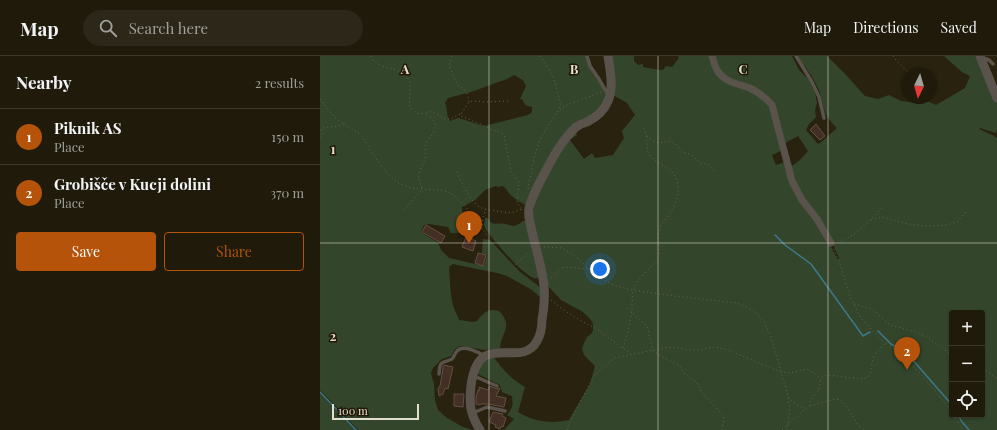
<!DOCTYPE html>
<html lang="en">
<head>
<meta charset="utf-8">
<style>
	body { margin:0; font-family:"Playfair Display",serif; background:#2c2718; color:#f1f3f6 }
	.controls { position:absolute; right:12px; bottom:12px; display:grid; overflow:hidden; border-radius:4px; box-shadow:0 1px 3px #0004 }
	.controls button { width:36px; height:36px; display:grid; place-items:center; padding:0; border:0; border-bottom:1px solid #3c382b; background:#1f1a0a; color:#f1f3f6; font:20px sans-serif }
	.compass { position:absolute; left:581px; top:12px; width:36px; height:36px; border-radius:50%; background:#1f1a0a; box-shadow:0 1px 3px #0004; rotate:185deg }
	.scale { position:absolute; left:12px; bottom:10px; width:87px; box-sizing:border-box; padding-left:4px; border:2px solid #e3ded2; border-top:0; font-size:11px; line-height:14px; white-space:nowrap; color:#e3ded2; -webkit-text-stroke:3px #201805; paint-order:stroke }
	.you { position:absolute; left:280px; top:213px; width:14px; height:14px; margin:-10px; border:3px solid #fff; border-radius:50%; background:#1a73e8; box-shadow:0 0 0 6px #1a73e833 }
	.badge { display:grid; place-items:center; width:26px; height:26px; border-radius:50%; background:#b45309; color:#fff; font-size:13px; font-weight:700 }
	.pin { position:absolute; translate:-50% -33px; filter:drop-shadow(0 1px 2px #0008) }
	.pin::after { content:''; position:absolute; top:21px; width:14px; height:12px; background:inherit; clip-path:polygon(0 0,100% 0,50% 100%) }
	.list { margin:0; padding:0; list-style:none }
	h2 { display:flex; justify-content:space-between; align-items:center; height:52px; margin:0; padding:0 16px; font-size:17px }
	h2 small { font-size:13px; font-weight:400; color:#a1a19c }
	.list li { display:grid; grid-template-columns:26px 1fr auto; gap:12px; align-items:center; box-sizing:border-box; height:56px; padding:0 16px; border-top:1px solid #3c382b }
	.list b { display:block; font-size:15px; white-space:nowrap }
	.list p { margin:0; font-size:13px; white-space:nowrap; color:#a1a19c }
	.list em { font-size:13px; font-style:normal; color:#a1a19c }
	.actions { display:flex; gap:8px; padding:12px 16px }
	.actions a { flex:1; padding:9px 0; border:1px solid #b45309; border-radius:4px; text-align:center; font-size:14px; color:#b45309 }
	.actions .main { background:#b45309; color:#fff }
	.icon { flex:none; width:22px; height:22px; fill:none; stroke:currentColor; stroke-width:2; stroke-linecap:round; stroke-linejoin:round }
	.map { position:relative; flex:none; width:677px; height:374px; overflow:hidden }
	header { display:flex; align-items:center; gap:24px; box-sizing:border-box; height:56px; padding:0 20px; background:#1f1a0a; border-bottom:1px solid #3c382b }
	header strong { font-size:19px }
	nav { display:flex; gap:22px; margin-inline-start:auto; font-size:14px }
	.search { width:280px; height:36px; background:#2c2718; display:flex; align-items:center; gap:10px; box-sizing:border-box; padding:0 14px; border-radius:22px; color:#a1a19c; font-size:15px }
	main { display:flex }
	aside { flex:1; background:#1f1a0a }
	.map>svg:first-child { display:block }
	.green { fill:#33462c; fill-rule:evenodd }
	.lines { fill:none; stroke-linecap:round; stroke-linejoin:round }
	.stream { stroke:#3d788b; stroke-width:1.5 }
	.building { fill:#432f24; stroke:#634e42 }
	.path { stroke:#676150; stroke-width:1; stroke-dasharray:1 3; stroke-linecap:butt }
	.service { stroke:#5a534b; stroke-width:3.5 }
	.minor { stroke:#5a534b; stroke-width:7 }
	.tertiary { stroke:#5a534b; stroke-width:9 }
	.grid { fill:none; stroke:#e3ded2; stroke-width:1; stroke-opacity:0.55 }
	.grid-label { font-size:13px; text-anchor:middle; font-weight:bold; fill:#e3ded2; stroke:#201805; stroke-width:3; stroke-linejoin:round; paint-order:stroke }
</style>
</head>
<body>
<header>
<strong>Map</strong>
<div class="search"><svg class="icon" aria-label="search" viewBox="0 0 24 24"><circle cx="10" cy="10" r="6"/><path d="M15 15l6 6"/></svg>Search here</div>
<nav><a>Map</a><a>Directions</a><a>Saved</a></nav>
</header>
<main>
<aside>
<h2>Nearby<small>2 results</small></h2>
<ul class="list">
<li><span class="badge">1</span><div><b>Piknik AS</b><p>Place</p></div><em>150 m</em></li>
<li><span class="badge">2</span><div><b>Grobišče v Kucji dolini</b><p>Place</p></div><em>370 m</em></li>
</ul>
<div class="actions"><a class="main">Save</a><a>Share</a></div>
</aside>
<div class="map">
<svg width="677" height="374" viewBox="0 0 677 374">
	<rect width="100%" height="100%" fill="#29220e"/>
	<!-- green -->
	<path class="green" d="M0,0H266L284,33L286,44L281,53L257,68L206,149C201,147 196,144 192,140C188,137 187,133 183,130L178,131L176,130L165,134L155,144L142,151C143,165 142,166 154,174L142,177H131L128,171L109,168L104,169L101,176L118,187L121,194L129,202L164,210L167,199L162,197L163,183L170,184L199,215L221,232L222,243L212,234L187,220L177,217L133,208L129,211C130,223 130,242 134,252C135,256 138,260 139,264L153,266L157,265C164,256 168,252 179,255C194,271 181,276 180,292L165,294L140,290L135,293L131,300L122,303L113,312L111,317L114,328L115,344L118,354L127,362L143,371L153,374H38L0,334ZM194,19L203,24L206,30L200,43L203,44C204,49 207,50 212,51V56L208,59L164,70L138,62L130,65C126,60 128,54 125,47L128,42L151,36L187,23Z
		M291,0H314V5L318,9L323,8V11L340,14H343L346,10L352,11L359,2L358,0H390L395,13L399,19L407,25L431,34L445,42L451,49L460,83L461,95L452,99L456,109L465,106L470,123L478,140L482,147L496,163L518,204L519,202L512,186L510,183L506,178L499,163L487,150L476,131L469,111L452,48C447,41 441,35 433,32C422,27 410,26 401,17C397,13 395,6 394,0H472L479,14L489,24L495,36L497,47L495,54L496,61L489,68L486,74L497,87L499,88L517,72C501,57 505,50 498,32C493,21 485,10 477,0H507L527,20L545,40L558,43L569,39L581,45L598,47L607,45L616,49L645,32L650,20L642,16L624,0H658L677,48V73L676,77L660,72L659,73L672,79L677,82V374H184L194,363L187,359C193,352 193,349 192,340L182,336L180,329L156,317C162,307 163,302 176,299L173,300C182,313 191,323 205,331L198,356C215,366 230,368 249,364L270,328L275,310L264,299L262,293L264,287L267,281L271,278L273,275V268L271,264L263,256L241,244L227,229L213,168V157L215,145L222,129L237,100L247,84L256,77L257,79L250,84L264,103L272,97L275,102L293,99L304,82L302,75L315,59L307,47L293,39L294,23ZM478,80L488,95L480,104L472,110L470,104L465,87ZM632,257H662V359H632Z
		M165,162H168C172,171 177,166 185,168C188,168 191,170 194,170C198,169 200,167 203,165H206L220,222C217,222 216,223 214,222C202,219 174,184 166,174L164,169Z
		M0,337L35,374H0Z"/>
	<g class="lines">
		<!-- stream -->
		<path class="stream" d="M455,179L465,189L491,208L543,280L550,276
			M558,275L571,288L580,293L591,302L632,349
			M0,336L36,374
			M638,359L642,366L649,374"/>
	</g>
	<!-- building -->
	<path class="building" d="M496,68L505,80L500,84L490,74Z
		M106,169L125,180L121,187L102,176Z
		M146,181L156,185L153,195L142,191Z
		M158,197L166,199L163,210L155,207Z
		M124,309L133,311L128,333L125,332L123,338L119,340L118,332L120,330L122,319L123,311Z
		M170,330L177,333L180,332L176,340L186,342L184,351L168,348H161L160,349L156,348V341L158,334L159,335V331L168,334Z
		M134,338H144L143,351L134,350Z
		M173,356L183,358L182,360L186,362L183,371L181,370L180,373L175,371L176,369L169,366Z"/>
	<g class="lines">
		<!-- path -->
		<path class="path" d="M51,0C56,13 72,10 82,17C85,19 89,23 90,26C93,36 83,52 97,57C102,59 107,55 112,56C115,57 118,59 120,60C128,66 132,62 140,58
			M132,0L129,9L137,29L144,33L147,37L149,46
			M573,0L579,8L591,18
			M0,43L14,61L41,79C46,85 48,91 52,97C57,105 69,120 76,125C88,134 104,133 118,134C122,134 126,135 130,137C144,144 157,168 168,180
			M188,45L168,46L154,45L149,46L141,58V60L143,61L163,69L170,73L180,76L184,79L191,115L199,127L197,147L202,153
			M240,54L245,50L281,36
			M327,80L332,84L338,87L350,85L357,89L363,96L372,99L380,107L388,108L395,116
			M0,82L2,78L1,73C8,70 16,72 24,68
			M137,116C141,126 152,149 162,152C166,154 172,154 177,155C189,157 190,158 202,153
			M102,132C98,124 97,120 101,112C102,109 104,106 105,103C106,98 104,93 106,88C109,82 116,76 115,68C114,63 108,60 105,57
			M208,133C208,126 211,121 212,114C214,101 217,87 225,75C229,68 234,61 239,54C242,47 239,42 237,35C236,32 236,29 235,26C231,17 226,8 220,0
			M84,154L102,134
			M551,164L563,161L588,168L605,170L626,169L637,166L647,155
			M162,173L163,161L166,153
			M517,187C532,183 552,162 563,151
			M224,191L242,192L252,198L270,213L289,227L299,231L313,234L347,239L417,247L433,254L444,266L451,281L461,316L468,340L470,355L467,374
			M514,193L521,211L529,238L540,261L564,287
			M195,209L209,196
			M231,222L241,212L245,211L269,213
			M231,244L242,253L261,265L277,273L312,299
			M534,248L548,252L556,256L564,264L570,269L596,276L607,281L632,299
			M307,252L327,270L333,295L348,304L359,309L365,318L377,327L382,337L404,360L402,374
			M303,292C307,280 310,267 312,253C312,248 312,241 313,235C315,227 323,218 329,213C331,210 335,207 337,204C342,194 336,184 339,174C341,167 347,162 351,156C359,144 362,128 352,116C346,110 335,106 330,100C324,90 329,80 323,71
			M662,313L677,322
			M468,341C473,346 478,351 485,352
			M490,350L515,343L520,344L526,349L538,369L545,374
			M633,359L643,374
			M247,374L251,363L274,320L294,302L344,292L355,291L367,294H378L395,291L408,294L461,316L470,317L486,313L489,314L501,322
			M462,374L467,369L489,350L491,344L499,333L501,322L507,319L543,323L549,320C552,314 551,307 554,300C556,296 561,292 565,287L583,298L626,348L632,357"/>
		<!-- service -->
		<path class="service" d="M267,0L270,10L279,23L288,39
			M476,0L492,26L499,41L504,62
			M661,1L669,4L673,8
			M119,318C120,304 121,308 132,303C134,301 135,297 137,295C143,288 158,296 164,300
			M154,320L177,330
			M153,357L167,351L185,355"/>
		<!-- minor -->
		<path class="minor" d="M392,0C394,6 395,12 399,17C407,27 419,28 430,32C438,36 446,42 452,49L472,125L482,144L497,163L511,187"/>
		<!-- tertiary -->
		<path class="tertiary" d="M660,0L677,42
			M160,374C150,358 149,348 151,330C158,271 201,315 217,285C221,278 222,271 222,264C224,253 225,242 224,230C222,210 214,187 210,167C209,162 208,158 209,152C212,142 217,131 222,122C232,103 241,85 256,71C259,69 263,67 267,66C277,61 284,55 288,45C294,32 290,14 288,0"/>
	</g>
	<!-- grid -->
	<path class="grid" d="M169,0V374M338,0V374M508,0V374M0,187H677"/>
	<g class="grid-label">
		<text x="85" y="18">A</text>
		<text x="254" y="18">B</text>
		<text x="423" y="18">C</text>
		<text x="13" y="98">1</text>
		<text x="13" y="285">2</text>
	</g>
</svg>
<div class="controls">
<button>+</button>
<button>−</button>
<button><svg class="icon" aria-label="locate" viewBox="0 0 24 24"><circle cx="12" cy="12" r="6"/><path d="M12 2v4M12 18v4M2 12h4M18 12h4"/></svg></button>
</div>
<svg class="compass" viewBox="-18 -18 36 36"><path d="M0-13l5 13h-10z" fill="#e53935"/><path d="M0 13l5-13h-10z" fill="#a1a19c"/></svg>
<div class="scale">100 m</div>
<div class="you"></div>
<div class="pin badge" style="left:149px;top:188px">1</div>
<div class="pin badge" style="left:587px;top:314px">2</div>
</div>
</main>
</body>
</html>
